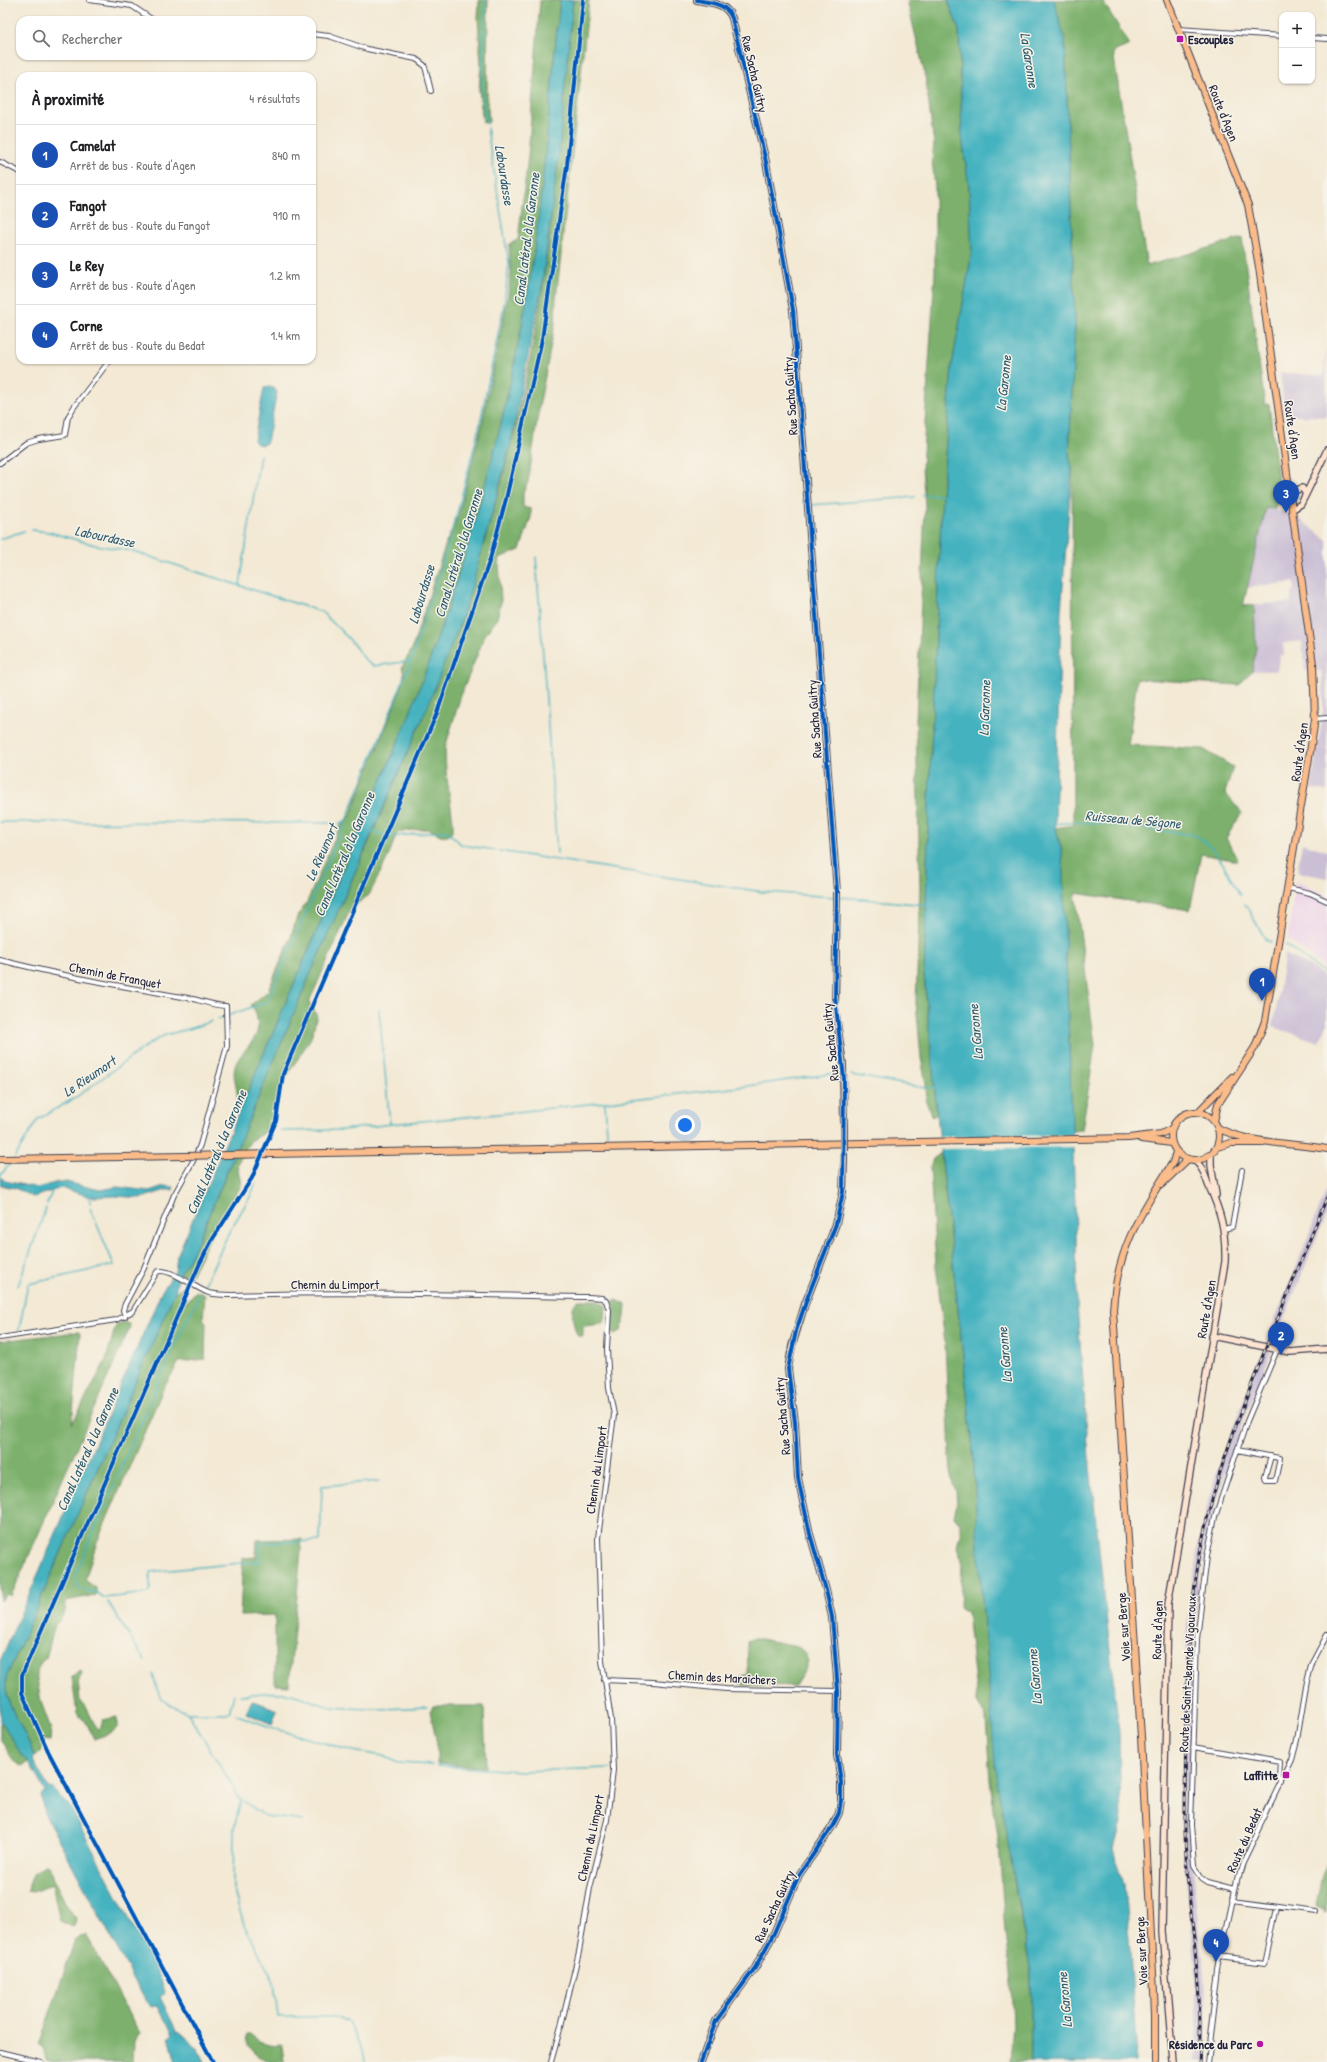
<!DOCTYPE html>
<html lang="fr">
<head>
<meta charset="utf-8">
<style>
	body { margin:0; font-family:"Patrick Hand",sans-serif; background:#f6f6f6; color:#202124 }
	.controls { position:absolute; right:12px; top:12px; display:grid; overflow:hidden; border-radius:8px; box-shadow:0 1px 3px #0004 }
	.controls button { width:36px; height:36px; display:grid; place-items:center; padding:0; border:0; border-bottom:1px solid #e0e0e0; background:#fff; color:#202124; font:20px sans-serif }
	.you { position:absolute; left:685px; top:1125px; width:14px; height:14px; margin:-10px; border:3px solid #fff; border-radius:50%; background:#1a73e8; box-shadow:0 0 0 6px #1a73e833 }
	.badge { display:grid; place-items:center; width:26px; height:26px; border-radius:50%; background:#b5179e; color:#fff; font-size:13px; font-weight:700 }
	.pin { position:absolute; translate:-50% -33px; filter:drop-shadow(0 1px 2px #0008) }
	.pin::after { content:''; position:absolute; top:21px; width:14px; height:12px; background:inherit; clip-path:polygon(0 0,100% 0,50% 100%) }
	.list { margin:0; padding:0; list-style:none }
	h2 { display:flex; justify-content:space-between; align-items:center; height:52px; margin:0; padding:0 16px; font-size:17px }
	h2 small { font-size:13px; font-weight:400; color:#757577 }
	.list li { display:grid; grid-template-columns:26px 1fr auto; gap:12px; align-items:center; box-sizing:border-box; height:60px; padding:0 16px; border-top:1px solid #e0e0e0 }
	.list b { display:block; font-size:15px; white-space:nowrap }
	.list p { margin:0; font-size:13px; white-space:nowrap; color:#757577 }
	.list em { font-size:13px; font-style:normal; color:#757577 }
	.icon { flex:none; width:22px; height:22px; fill:none; stroke:currentColor; stroke-width:2; stroke-linecap:round; stroke-linejoin:round }
	.map { position:relative; flex:none; width:1327px; height:2062px; overflow:hidden }
	.search { position:absolute; background:#fff; box-shadow:0 1px 3px #0004; left:16px; top:16px; width:300px; height:44px; display:flex; align-items:center; gap:10px; box-sizing:border-box; padding:0 14px; border-radius:12px; color:#757577; font-size:15px }
	.panel { position:absolute; background:#fff; box-shadow:0 1px 3px #0004; left:16px; top:72px; width:300px; height:292px; border-radius:12px }
	.map>svg:first-child { display:block }
	.built { fill:#ecd1ea }
	.industrial { fill:#cbbfd5 }
	.forest { fill:#7bb06c; stroke:#4e6954 }
	.water { fill:#44b2bf; stroke:#336a7d }
	.pier { fill:#f3e9d4 }
	.lines { fill:none; stroke-linecap:round; stroke-linejoin:round }
	.stream { stroke:#44b2bf; stroke-width:1.5 }
	.street-casing { stroke:#414052; stroke-width:6 }
	.secondary-casing { stroke:#414052; stroke-width:8 }
	.primary-casing { stroke:#414052; stroke-width:8 }
	.street { stroke:#fff; stroke-width:4 }
	.secondary { stroke:#fde4d0; stroke-width:5.5 }
	.primary { stroke:#f9bc8a; stroke-width:6 }
	.rail-casing { stroke:#22223b; stroke-width:3 }
	.rail { stroke:#f7f3e8; stroke-width:1.5; stroke-dasharray:4.5; stroke-linecap:butt }
	.secondary-bridge-casing { stroke:#414052; stroke-width:8; stroke-linecap:butt }
	.primary-bridge-casing { stroke:#414052; stroke-width:8; stroke-linecap:butt }
	.secondary-bridge { stroke:#fde4d0; stroke-width:5.5 }
	.primary-bridge { stroke:#f9bc8a; stroke-width:6 }
	.cycleway-casing { stroke:#f7f3e8; stroke-width:6 }
	.cycleway { stroke:#0057b8; stroke-width:4 }
	.poi-dot { fill:#b5179e; stroke:#f7f3e8; stroke-width:1.5 }
	.labels { text-anchor:middle; dominant-baseline:central; stroke-width:3; stroke-linejoin:round; paint-order:stroke }
	.poi-label { font-size:13px; font-weight:bold; fill:#22223b; stroke:#f7f3e8; text-anchor:end }
	.street-label { font-size:13px; fill:#22223b; stroke:#f7f3e8 }
	.water-label { font-size:14px; font-style:italic; fill:#305c70; stroke:#f7f3e8 }
</style>
</head>
<body>
<div class="map">
<svg width="1327" height="2062" viewBox="0 0 1327 2062">
	<rect width="100%" height="100%" fill="#f7f3e8"/>
	<filter id="ink" filterUnits="userSpaceOnUse"><feTurbulence type="fractalNoise" baseFrequency=".025" numOctaves="2"/><feDisplacementMap in="SourceGraphic" scale="8" xChannelSelector="R" yChannelSelector="G"/><feConvolveMatrix kernelMatrix="1 2 1 2 8 2 1 2 1" color-interpolation-filters="sRGB"/></filter>
	<filter id="wash" filterUnits="userSpaceOnUse"><feTurbulence type="fractalNoise" baseFrequency=".012" numOctaves="4" result="noise"/><feDisplacementMap in="SourceGraphic" scale="16" xChannelSelector="R" yChannelSelector="G"/><feGaussianBlur stdDeviation="0.9" result="paint"/><feColorMatrix in="noise" values="0 0 0 0 0 0 0 0 0 0 0 0 0 0 0 0 0 1.4 0 .05"/><feComposite in="paint" operator="in"/></filter>
	<g filter="url(#wash)">
		<rect width="100%" height="100%" fill="#f3e9d4"/>
		<!-- built -->
		<path class="built" d="M1296,879L1299,882L1327,896V970L1288,939Z"/>
		<!-- industrial -->
		<path class="industrial" d="M1326,347L1327,417L1285,415L1280,372L1323,376Z
			M1266,507L1284,512L1300,519L1327,540V791L1311,789L1323,713V691L1321,671H1305L1302,641L1283,643L1284,655H1280L1277,671H1252L1256,648L1254,605L1291,602V594L1295,587L1294,582L1247,588Z
			M1302,843L1327,851V878L1297,872Z
			M1285,954L1310,966L1327,979V1025L1319,1042L1273,1027Z
			M1327,1189V1212L1273,1346L1265,1345Z
			M1263,1349L1271,1351L1230,1456L1209,1527L1199,1581L1194,1637L1190,1844L1205,1975L1206,2013L1204,2062H1196V1974L1185,1870L1182,1818L1187,1626L1198,1545L1209,1498L1218,1467Z"/>
		<!-- forest -->
		<path class="forest" d="M479,0H488L487,98L489,122L483,123L479,90L481,65L478,19Z
			M540,0H560C551,86 545,173 533,259C510,416 464,573 407,721L240,1109L235,1107C242,1096 231,1079 235,1067C240,1049 263,1040 257,1019C256,1014 255,1009 251,1005L268,991L291,937L297,917L307,902L340,826L349,818L401,689L404,674L402,667L412,649L446,543L458,516L481,428L508,295L511,272L509,244L518,240L528,157Z
			M573,0H589L556,299L555,324L540,402L528,482L523,493V507L531,509V517L520,550L499,558L501,602L498,614L496,621L486,633L461,695L445,748L446,772L453,821V831C440,843 438,829 426,829C416,829 406,831 397,833L388,857L369,895L351,908L309,1002L317,1016L311,1038L288,1074L276,1099L271,1124L265,1133L251,1140L237,1164L241,1184L240,1188L209,1239L191,1275L187,1277L179,1274L192,1255C233,1161 270,1067 311,973C375,826 443,685 488,530C511,451 531,366 543,284C556,190 564,95 573,0Z
			M907,0H948L959,30L962,137L969,187L972,252L952,366L942,495L929,800L924,974L937,1114L932,1117L927,1104L926,1084L921,1058L916,1002L920,888L916,720L925,506L922,468L935,273V187L932,160L934,144L925,75Z
			M1054,0H1102L1130,45L1113,52L1147,266L1242,238L1265,405L1269,404L1279,489L1275,509L1266,508L1243,606L1254,605L1256,648L1252,671L1239,685L1137,679L1128,745L1203,749L1233,767L1225,793L1242,813L1226,838L1238,861L1201,854L1190,910L1075,893L1095,1045L1082,1130L1072,1131L1062,853L1056,828L1073,825L1072,468L1069,455L1075,324L1065,41Z
			M941,1153L973,1449L986,1655L1015,1888L1031,1973V2062H1010L1013,2025L1011,1983L1005,1932L999,1844L990,1781L986,1718L977,1701L967,1612L960,1608L962,1560L957,1547L961,1530L960,1523L954,1516L957,1504L956,1491L951,1479L945,1343L936,1265L930,1167L933,1159Z
			M184,1286L185,1304L196,1291L205,1295L203,1318L206,1324L205,1359L179,1362L163,1389L97,1542L85,1580L96,1588V1595L66,1601V1609L62,1617L55,1625L46,1658L41,1662L36,1673L41,1702L51,1729L50,1741L45,1740L41,1752L34,1757C27,1730 3,1707 6,1678L175,1292Z
			M579,1300H597L606,1306L605,1320L602,1324L585,1326L583,1328V1336H578C573,1327 568,1305 579,1300Z
			M615,1300L626,1304L625,1317L621,1331L614,1334L611,1331L614,1307L613,1301Z
			M122,1322L129,1324L130,1327L11,1596L6,1594L0,1601V1341L79,1332L80,1334L72,1424L106,1360L115,1328L118,1324Z
			M302,1539L289,1686L275,1685V1615L240,1616L243,1558L256,1557L257,1540Z
			M755,1638L798,1646L804,1652L808,1661L805,1670L795,1686L744,1685L739,1683V1677L746,1675L748,1672L747,1641Z
			M81,1671L82,1674L78,1679L80,1702C91,1708 90,1722 99,1729L101,1727L103,1720L117,1717V1728L111,1733L94,1739L86,1722L77,1714L72,1677Z
			M433,1706H484L486,1767L437,1764V1743L430,1711Z
			M0,1722C13,1733 17,1750 29,1762L21,1766L13,1760L0,1739Z
			M1327,1864V1913L1326,1910L1316,1905L1322,1874Z
			M44,1865H47C52,1870 53,1876 55,1882C61,1894 67,1908 76,1918L75,1924L73,1927L60,1921L52,1884L33,1892L27,1891L33,1874Z
			M86,1934L140,2034L134,2041L133,2062H52L46,2060L43,2048L39,2045L75,1940Z
			M247,2034H250C261,2043 267,2047 282,2045L284,2062C280,2062 272,2062 268,2061C258,2057 243,2045 247,2034Z"/>
		<!-- water -->
		<path class="water" d="M560,0H573L559,154L542,286L510,447L475,576L462,618L428,706L310,975L192,1255L179,1274L175,1292L6,1678C3,1707 27,1730 34,1757L32,1759L49,1789L52,1788L69,1805L161,1979L164,1994L160,1997L177,2032L179,2031L197,2047L204,2062H176L169,2037L173,2034L157,2005L151,2006L144,1998L44,1813L41,1795L45,1791L28,1761L22,1756L5,1727L0,1722V1661L162,1291L175,1272L177,1256L407,721C464,573 510,416 533,259C545,173 551,86 560,0Z
			M948,0H1054L1065,41L1075,324L1069,455L1072,468L1061,612L1055,824L1062,853L1076,1231L1077,1306L1089,1457L1119,1732L1121,1823L1114,1849L1124,1885L1130,1951L1136,2045L1135,2062H1031V1973L996,1777L977,1535L973,1449L937,1114L924,974L929,800L942,495L952,366L972,252L969,187L962,137L959,30Z
			M269,387L274,388L277,392L267,442L263,445L257,444L254,440L264,388Z
			M1,1177L5,1181L38,1188L58,1182H66L100,1190L117,1187L149,1191L164,1186L174,1187L173,1190H166L142,1198L116,1196L92,1197L61,1188L33,1197L15,1188L0,1185Z
			M252,1700L277,1710L272,1724L246,1713Z"/>
		<!-- pier -->
		<path class="pier" d="M1075,1135V1147L939,1149L937,1137Z"/>
		<g class="lines">
			<!-- stream -->
			<path class="stream" d="M485,0L482,94L487,124
				M922,495H944
				M811,505L915,497
				M32,530L49,532L95,545L132,551L322,612L349,639L367,662L374,666L411,661L440,572L459,506L479,428L504,305L509,264L487,128
				M0,539L24,531
				M536,557L557,854
				M240,585L260,455
				M0,822L335,823
				M339,823H345
				M1054,824L1076,822L1097,823L1194,835C1217,845 1228,874 1240,895
				M372,832L384,835
				M388,837L443,831L448,832L462,845L495,850
				M499,851L763,892L835,897
				M841,897L927,905
				M1245,904L1266,940L1271,942
				M1286,945L1327,975
				M379,1010L390,1124
				M218,1019L267,1002L345,823L411,661
				M851,1075L925,1088L936,1087
				M605,1102L607,1134
				M280,1131L342,1130L400,1123L498,1114L741,1087L837,1073
				M15,1157L38,1119L75,1098L149,1044L165,1035L189,1029L212,1021
				M0,1176L13,1160
				M89,1195L90,1203
				M195,1197L203,1198
				M47,1204L53,1189
				M18,1286L46,1208
				M203,1288L229,1232L250,1197L256,1183
				M201,1292L176,1342L79,1566L75,1576L79,1588L97,1593L105,1598L147,1593L150,1589V1572L261,1561L260,1543L320,1541L322,1486L379,1481
				M19,1330L28,1284L114,1265L90,1208
				M108,1602L145,1661
				M153,1674L157,1689L162,1699L168,1704L188,1713L241,1800L234,1828L233,1888L244,1925L274,1982L278,2017H333L349,2022L364,2055L365,2062
				M240,1695C258,1694 278,1690 295,1695C308,1698 320,1706 333,1707C365,1710 396,1709 427,1707
				M189,1713H229L234,1694
				M235,1714L276,1729L352,1751L384,1756L398,1763L432,1765
				M437,1766L522,1771L610,1768
				M242,1800L265,1816L303,1821"/>
		</g>
	</g>
	<g filter="url(#ink)">
		<g class="lines">
			<defs>
				<path id="street" d="M89,0L132,6L153,20
					M1178,29L1282,36
					M312,34L329,36L367,49L416,59L424,65L426,70L431,91
					M1312,38L1327,39
					M0,162L20,172
					M0,463L26,443L39,439L65,435L68,417L74,407L110,360
					M1315,719L1327,718
					M1288,888L1310,893L1327,901
					M0,960C62,976 125,987 188,998C201,1000 213,1006 226,1006L227,1046L200,1145L193,1161L174,1195L144,1268L125,1304L123,1310L125,1317
					M1224,1229L1232,1227L1242,1170
					M0,1338L116,1320L133,1311L157,1272C168,1266 196,1289 209,1293C217,1295 225,1295 233,1295C351,1291 471,1295 589,1297L602,1298L606,1301L609,1310L607,1349L609,1388L614,1415L598,1538L602,1661L611,1719L613,1770L607,1820L590,1888L579,1952L561,2026L551,2062
					M1237,1450L1279,1458H1280L1275,1481H1266L1265,1477L1271,1456
					M604,1680L653,1682L726,1689L838,1691
					M1193,1747L1280,1762L1279,1776L1282,1782
					M1235,1889L1208,1882L1202,1878L1194,1865L1191,1825L1197,1639L1207,1556L1215,1517L1247,1421L1277,1350
					M1232,1900L1316,1911
					M1220,1957L1264,1963L1276,1906
					M0,2052L41,2062
					M1207,2062L1218,1968L1238,1876L1242,1862L1292,1759L1297,1740L1307,1681L1311,1665L1327,1635"/>
				<path id="secondary" d="M697,0C712,3 726,3 732,18L766,162L793,310L837,892L835,1007L843,1064L844,1129
					M1291,492L1302,488L1306,494L1301,504L1293,509
					M1306,494L1327,450
					M1211,1154V1165L1216,1195
					M1212,1336L1290,1352L1327,1349
					M701,2062L716,2021L755,1968L774,1933L799,1875L832,1827L839,1813L841,1800V1782L837,1755L838,1691L832,1617L826,1590L810,1534L798,1478L795,1422L788,1369L792,1346L805,1304L836,1224L843,1192L844,1160
					M1173,2062L1162,1931L1168,1604L1225,1262C1226,1231 1221,1212 1208,1184C1205,1175 1202,1166 1194,1160"/>
				<path id="primary" d="M1167,0L1248,205L1259,267L1313,664L1315,719L1310,752L1265,1021L1255,1047L1218,1104L1214,1121
					M1171 1136a24 24 0 1 1 48 0a24 24 0 1 1-48 0Z
					M1198,1112L1232,1077
					M1218,1128C1248,1144 1293,1143 1327,1149
					M1141,1139L1171,1143
					M1217,1147L1231,1143H1262
					M271,1154L1129,1138L1161,1134L1171,1129
					M0,1159L184,1156
					M1162,1184L1188,1159
					M1155,2062V2013L1141,1737L1113,1310C1117,1247 1141,1213 1173,1162L1176,1152"/>
			</defs>
			<!-- street casing -->
			<use href="#street" class="street-casing"/>
			<!-- secondary casing -->
			<use href="#secondary" class="secondary-casing"/>
			<!-- primary casing -->
			<use href="#primary" class="primary-casing"/>
			<!-- street -->
			<use href="#street" class="street"/>
			<!-- secondary -->
			<use href="#secondary" class="secondary"/>
			<!-- primary -->
			<use href="#primary" class="primary"/>
			<defs>
				<path id="rail" d="M1199,2062C1205,1980 1184,1899 1185,1817C1186,1716 1184,1613 1208,1515C1222,1458 1244,1404 1265,1350C1286,1299 1306,1248 1327,1197"/>
			</defs>
			<!-- rail casing -->
			<use href="#rail" class="rail-casing"/>
			<!-- rail -->
			<use href="#rail" class="rail"/>
			<defs>
				<path id="secondary-bridge" d="M844,1129V1160"/>
				<path id="primary-bridge" d="M184,1156L271,1154"/>
			</defs>
			<!-- secondary-bridge casing -->
			<use href="#secondary-bridge" class="secondary-bridge-casing"/>
			<!-- primary-bridge casing -->
			<use href="#primary-bridge" class="primary-bridge-casing"/>
			<!-- secondary-bridge -->
			<use href="#secondary-bridge" class="secondary-bridge"/>
			<!-- primary-bridge -->
			<use href="#primary-bridge" class="primary-bridge"/>
			<defs>
				<path id="cycleway" d="M697,0C712,3 726,3 732,18L766,162L793,310L837,892L835,997L844,1079L843,1192L836,1224L808,1296L796,1331L788,1369L795,1422L798,1478L810,1534L826,1590L832,1617L838,1691L837,1755L841,1782V1800L839,1813L832,1827L799,1875L774,1933L755,1968L716,2021L701,2062
					M213,2062L49,1753L22,1693V1675L200,1263L212,1240L252,1178L276,1121L283,1074L437,713L490,559L506,499L542,339L567,165L583,0"/>
			</defs>
			<!-- cycleway casing -->
			<use href="#cycleway" class="cycleway-casing"/>
			<!-- cycleway -->
			<use href="#cycleway" class="cycleway"/>
		</g>
	</g>
	<!-- markers -->
	<g class="poi-dot">
		<rect x="1176" y="35" width="8" height="8" rx="2"/>
		<rect x="1282" y="1771" width="8" height="8" rx="2"/>
		<circle cx="1260" cy="2044" r="4"/>
	</g>
	<g class="labels">
		<!-- poi labels -->
		<g class="poi-label">
			<text x="1188" y="39" text-anchor="start">Escouples</text>
			<text x="1278" y="1775">Laffitte</text>
			<text x="1252" y="2044">Résidence du Parc</text>
		</g>
		<!-- street labels -->
		<g class="street-label">
			<text transform="translate(755 74) rotate(77)">Rue Sacha Guitry</text>
			<text transform="translate(1224 113) rotate(68)">Route d'Agen</text>
			<text transform="translate(790 396) rotate(-94)">Rue Sacha Guitry</text>
			<text transform="translate(1293 430) rotate(82)">Route d'Agen</text>
			<text transform="translate(814 719) rotate(-94)">Rue Sacha Guitry</text>
			<text transform="translate(1299 752) rotate(-82)">Route d'Agen</text>
			<text transform="translate(115 975) rotate(11)">Chemin de Franquet</text>
			<text transform="translate(830 1042) rotate(-96)">Rue Sacha Guitry</text>
			<text x="335" y="1284">Chemin du Limport</text>
			<text transform="translate(1206 1309) rotate(-80)">Route d'Agen</text>
			<text transform="translate(782 1416) rotate(-95)">Rue Sacha Guitry</text>
			<text transform="translate(596 1470) rotate(-82)">Chemin du Limport</text>
			<text transform="translate(1123 1627) rotate(-94)">Voie sur Berge</text>
			<text transform="translate(1157 1630) rotate(-88)">Route d'Agen</text>
			<text transform="translate(1187 1674) rotate(-87)">Route de Saint-Jean de Vigouroux</text>
			<text transform="translate(722 1677) rotate(3)">Chemin des Maraîchers</text>
			<text transform="translate(590 1838) rotate(-78)">Chemin du Limport</text>
			<text transform="translate(1244 1840) rotate(-66)">Route du Bedat</text>
			<text transform="translate(774 1906) rotate(-65)">Rue Sacha Guitry</text>
			<text transform="translate(1141 1951) rotate(-93)">Voie sur Berge</text>
		</g>
		<!-- water labels -->
		<g class="water-label">
			<text transform="translate(1030 60) rotate(81)">La Garonne</text>
			<text transform="translate(505 175) rotate(81)">Labourdasse</text>
			<text transform="translate(526 239) rotate(-83)">Canal Latéral à la Garonne</text>
			<text transform="translate(1003 383) rotate(-84)">La Garonne</text>
			<text transform="translate(105 536) rotate(12)">Labourdasse</text>
			<text transform="translate(458 553) rotate(-73)">Canal Latéral à la Garonne</text>
			<text transform="translate(421 594) rotate(-73)">Labourdasse</text>
			<text transform="translate(984 708) rotate(-88)">La Garonne</text>
			<text transform="translate(1133 819) rotate(5)">Ruisseau de Ségone</text>
			<text transform="translate(321 852) rotate(-66)">Le Rieumort</text>
			<text transform="translate(344 854) rotate(-67)">Canal Latéral à la Garonne</text>
			<text transform="translate(975 1032) rotate(-95)">La Garonne</text>
			<text transform="translate(89 1076) rotate(-34)">Le Rieumort</text>
			<text transform="translate(216 1152) rotate(-67)">Canal Latéral à la Garonne</text>
			<text transform="translate(1004 1355) rotate(-95)">La Garonne</text>
			<text transform="translate(87 1449) rotate(-66)">Canal Latéral à la Garonne</text>
			<text transform="translate(1034 1677) rotate(-95)">La Garonne</text>
			<text transform="translate(1064 2000) rotate(-95)">La Garonne</text>
		</g>
	</g>
</svg>
<div class="controls">
<button>+</button>
<button>−</button>
</div>
<div class="you"></div>
<div class="pin badge" style="left:1262px;top:1001px;background:#1a4fb4">1</div>
<div class="pin badge" style="left:1281px;top:1355px;background:#1a4fb4">2</div>
<div class="pin badge" style="left:1286px;top:513px;background:#1a4fb4">3</div>
<div class="pin badge" style="left:1216px;top:1962px;background:#1a4fb4">4</div>
<div class="search"><svg class="icon" aria-label="search" viewBox="0 0 24 24"><circle cx="10" cy="10" r="6"/><path d="M15 15l6 6"/></svg>Rechercher</div>
<section class="panel">
<h2>À proximité<small>4 résultats</small></h2>
<ul class="list">
<li><span class="badge" style="background:#1a4fb4">1</span><div><b>Camelat</b><p>Arrêt de bus · Route d'Agen</p></div><em>840 m</em></li>
<li><span class="badge" style="background:#1a4fb4">2</span><div><b>Fangot</b><p>Arrêt de bus · Route du Fangot</p></div><em>910 m</em></li>
<li><span class="badge" style="background:#1a4fb4">3</span><div><b>Le Rey</b><p>Arrêt de bus · Route d'Agen</p></div><em>1.2 km</em></li>
<li><span class="badge" style="background:#1a4fb4">4</span><div><b>Corne</b><p>Arrêt de bus · Route du Bedat</p></div><em>1.4 km</em></li>
</ul>
</section>
</div>
</body>
</html>
